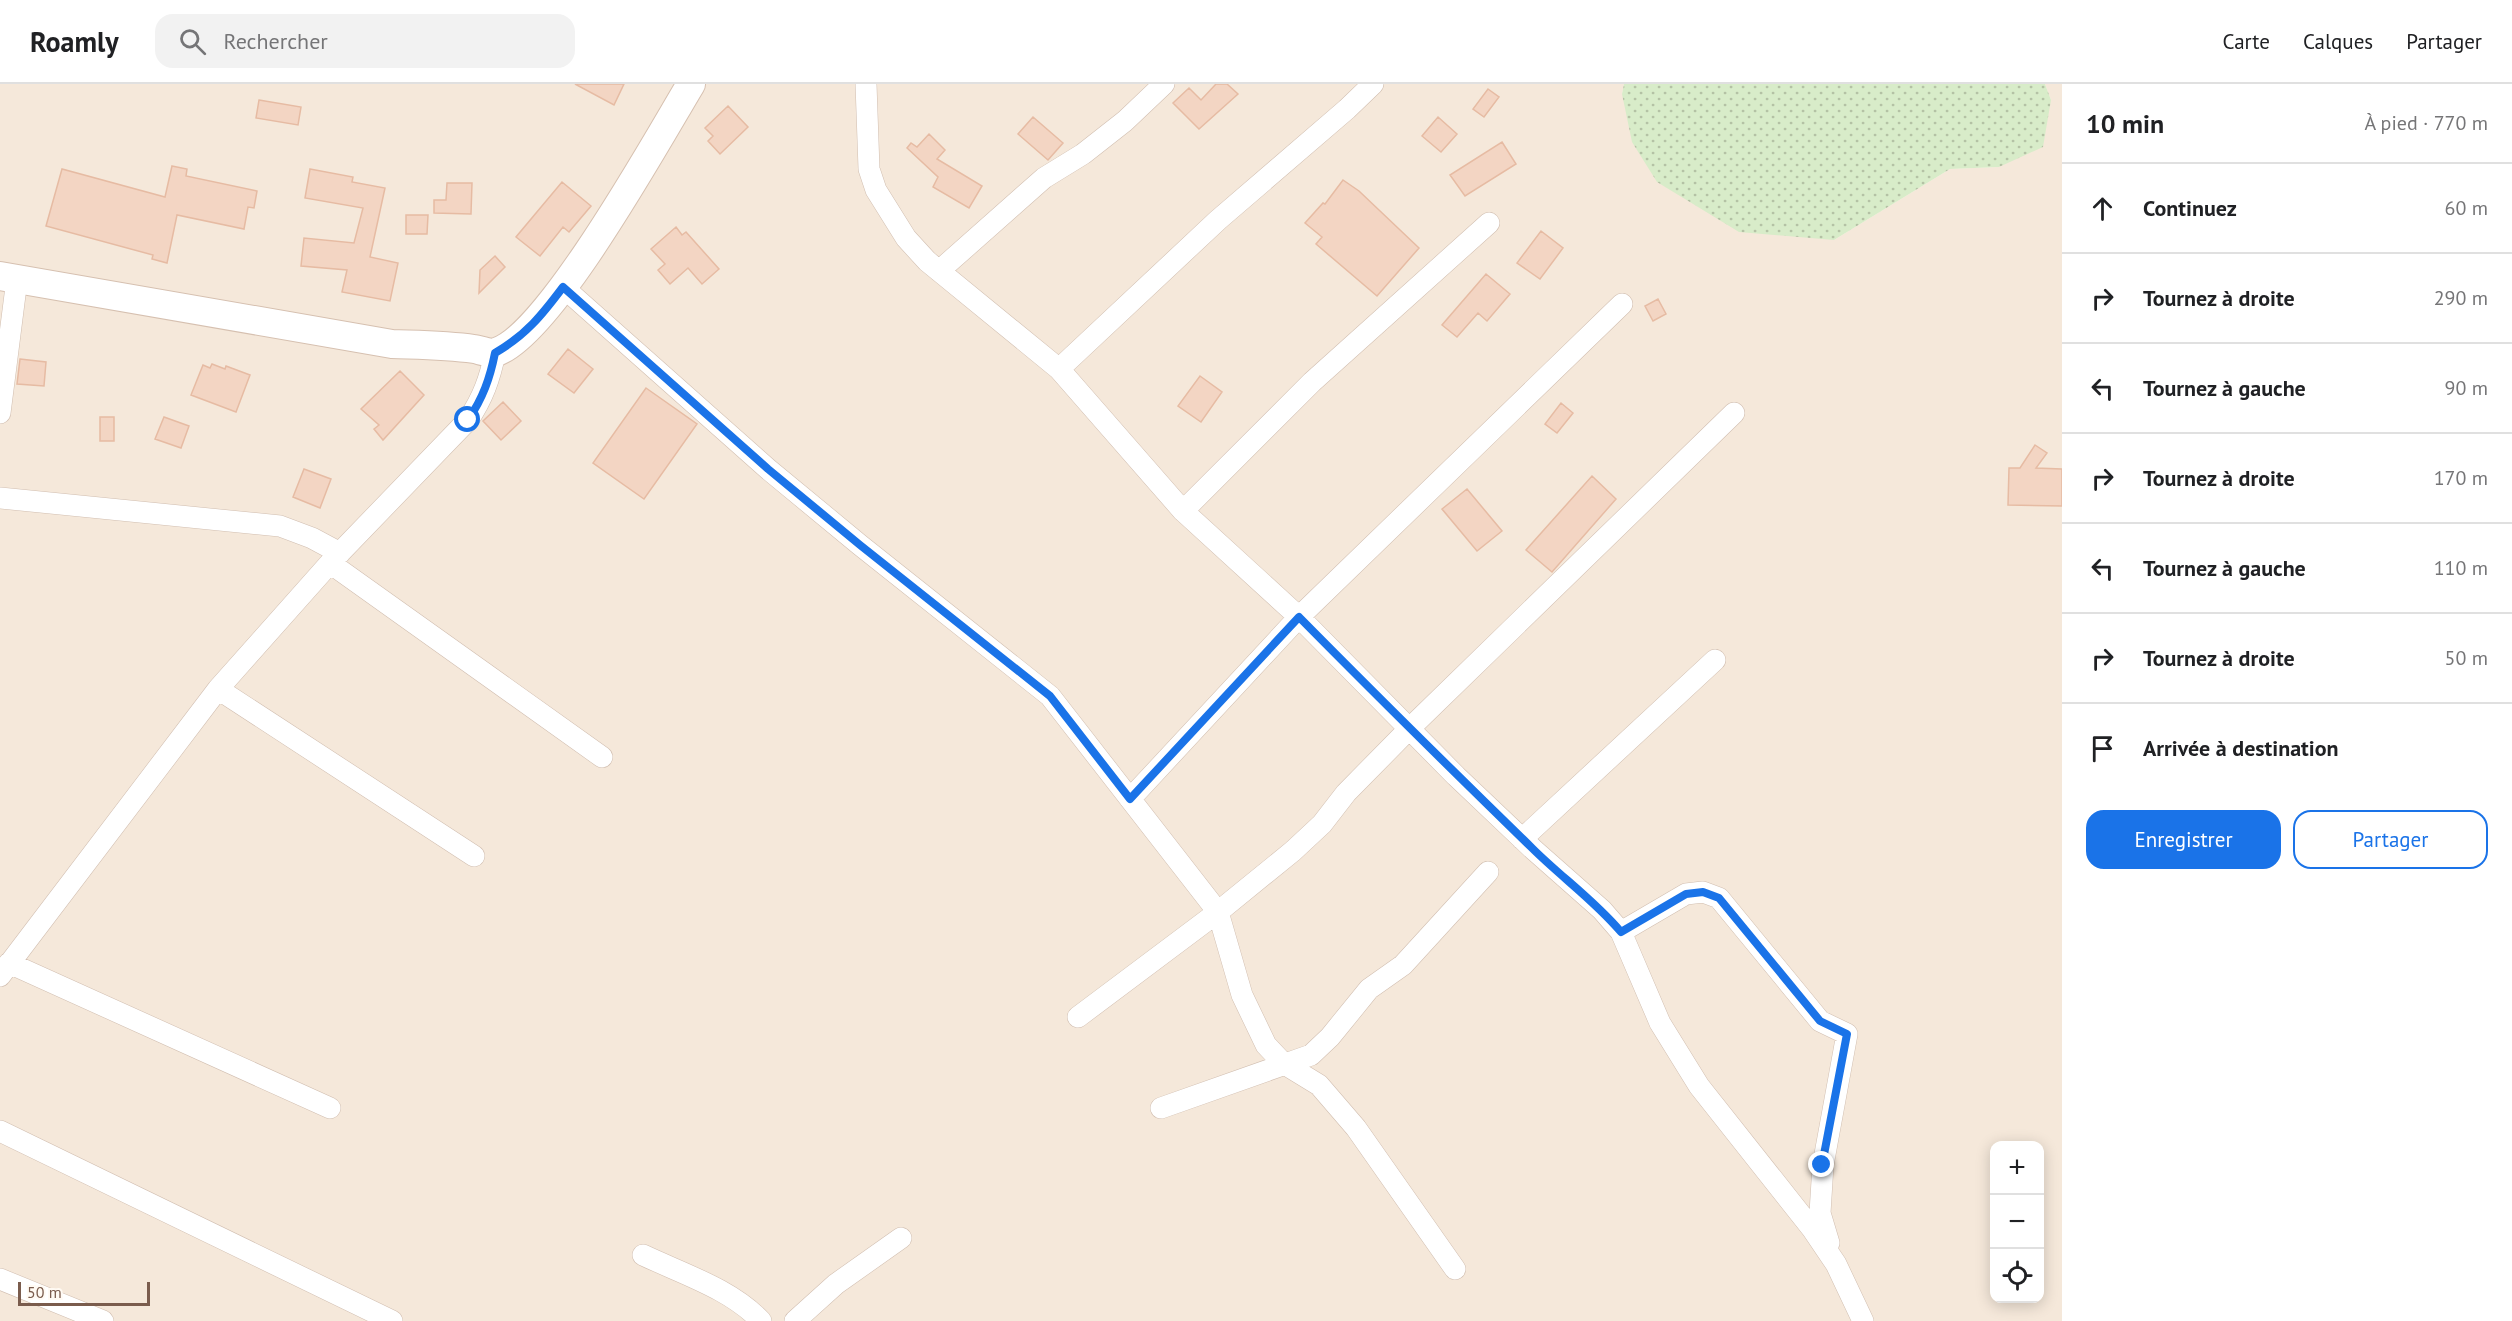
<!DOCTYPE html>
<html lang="fr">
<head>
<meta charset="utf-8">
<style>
	body { margin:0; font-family:"PT Sans",sans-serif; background:#f2f2f2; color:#202124 }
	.controls { position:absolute; right:18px; bottom:18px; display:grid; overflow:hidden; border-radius:12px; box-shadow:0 3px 15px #0003 }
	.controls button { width:54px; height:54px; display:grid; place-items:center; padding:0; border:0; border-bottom:2px solid #e0e0e0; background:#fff; color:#202124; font:30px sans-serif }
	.scale { position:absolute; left:18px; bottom:15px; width:132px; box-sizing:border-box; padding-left:6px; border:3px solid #7a5c4d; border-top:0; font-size:16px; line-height:21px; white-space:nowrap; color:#7a5c4d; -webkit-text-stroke:4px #fffaf3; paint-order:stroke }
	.stop { position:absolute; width:18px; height:18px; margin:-14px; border:4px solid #1a73e8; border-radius:50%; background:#fff }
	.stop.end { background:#1a73e8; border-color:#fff; box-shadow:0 2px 6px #0008 }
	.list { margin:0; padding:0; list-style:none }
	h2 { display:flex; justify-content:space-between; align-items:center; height:78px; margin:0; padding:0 24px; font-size:26px }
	h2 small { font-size:20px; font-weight:400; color:#757577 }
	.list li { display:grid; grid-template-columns:39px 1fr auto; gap:18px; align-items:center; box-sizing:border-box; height:90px; padding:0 24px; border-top:2px solid #e0e0e0 }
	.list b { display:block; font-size:22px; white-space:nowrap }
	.list em { font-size:20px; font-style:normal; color:#757577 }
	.actions { display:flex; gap:12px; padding:18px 24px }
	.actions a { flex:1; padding:14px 0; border:2px solid #1a73e8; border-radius:18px; text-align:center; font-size:21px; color:#1a73e8 }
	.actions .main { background:#1a73e8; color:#fff }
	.icon { flex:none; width:33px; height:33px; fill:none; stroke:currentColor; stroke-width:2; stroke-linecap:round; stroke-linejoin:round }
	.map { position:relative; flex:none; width:2062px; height:1237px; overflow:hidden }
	header { display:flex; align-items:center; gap:36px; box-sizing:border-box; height:84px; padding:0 30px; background:#fff; border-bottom:2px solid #e0e0e0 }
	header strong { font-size:28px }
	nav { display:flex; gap:33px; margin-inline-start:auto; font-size:21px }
	.search { width:420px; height:54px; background:#f2f2f2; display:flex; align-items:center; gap:15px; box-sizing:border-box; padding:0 21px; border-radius:18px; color:#757577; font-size:22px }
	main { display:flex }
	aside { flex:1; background:#fff }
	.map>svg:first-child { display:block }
	.residential { fill:#f5e8da; fill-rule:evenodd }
	.green { fill:url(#green-dots) }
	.building { fill:#f3d5c3; stroke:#e6bba3; stroke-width:1.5 }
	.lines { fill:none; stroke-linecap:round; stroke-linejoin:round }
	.street-casing { stroke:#d1beb0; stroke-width:22 }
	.secondary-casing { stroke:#d6c0b0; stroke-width:30 }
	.street { stroke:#fff; stroke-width:21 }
	.secondary { stroke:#fff; stroke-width:28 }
	.route { stroke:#1a73e8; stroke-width:8 }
</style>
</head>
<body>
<header>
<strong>Roamly</strong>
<div class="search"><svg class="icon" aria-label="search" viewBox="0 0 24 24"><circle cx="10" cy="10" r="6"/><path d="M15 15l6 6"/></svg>Rechercher</div>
<nav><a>Carte</a><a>Calques</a><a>Partager</a></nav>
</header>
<main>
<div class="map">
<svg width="2062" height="1237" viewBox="0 0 2062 1237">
	<defs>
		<pattern id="green-dots" width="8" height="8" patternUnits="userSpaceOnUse" patternTransform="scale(1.5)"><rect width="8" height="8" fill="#d8ecc9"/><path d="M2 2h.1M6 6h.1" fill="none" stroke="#b4c2a5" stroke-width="1.8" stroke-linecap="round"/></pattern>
	</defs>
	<rect width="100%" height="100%" fill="#fdf6ec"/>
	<!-- residential -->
	<path class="residential" d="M0,0H1624L1622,10L1834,156L1950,85L1999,83L2051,16L2045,0H2062V1237H0ZM1994,1062H2040V1214H1994Z"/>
	<!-- green -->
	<path class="green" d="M1624,0H2045L2051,16L2043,63L1999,83L1950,85L1834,156L1739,148L1657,98L1632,58L1622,10Z"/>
	<!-- building -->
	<path class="building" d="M575,0H624L614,21Z
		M1216,0H1227L1238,10L1199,45L1173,19L1189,4L1201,16Z
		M1488,5L1499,13L1484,33L1473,25Z
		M259,16L301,23L298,41L256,34Z
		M728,22L748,43L720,70L708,57L713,52L705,44Z
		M1033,33L1063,59L1048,76L1018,50Z
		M1438,33L1457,50L1441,68L1422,52Z
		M929,50L945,66L937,75L982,102L969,124L933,103L938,93L907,64L911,59L917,63Z
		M1502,58L1516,80L1465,112L1450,91Z
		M172,82L187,85L186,92L257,107L254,124L248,123L244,145L177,131L167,179L152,175L153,171L46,142L62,85L165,113Z
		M310,85L353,93L352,98L385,104L370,173L398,179L390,217L342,208L347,186L301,182L304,154L354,159L363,124L305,114Z
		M1343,96L1359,107L1419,164L1377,212L1316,160L1322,153L1305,139L1323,119L1325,120Z
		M562,98L591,122L569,148L563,143L540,172L516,153Z
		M447,99H472L471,130L434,129V116H446Z
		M406,131H428L427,150H406Z
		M676,143L682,151L686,148L719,185L702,200L688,184L670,200L658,186L665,180L651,165Z
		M1541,147L1563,164L1540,195L1517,179Z
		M495,172L505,183L479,209L480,186Z
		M1486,190L1510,210L1487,237L1478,229L1457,253L1442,241Z
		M1658,215L1666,230L1653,237L1645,222Z
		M568,265L593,285L574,309L548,290Z
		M20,275L46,278L44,302L17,300Z
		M212,280L225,285L226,282L250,291L236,328L191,311L203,281L210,284Z
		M400,287L424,311L383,356L374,345L379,341L361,325Z
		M1200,292L1222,308L1201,338L1178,322Z
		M646,304L697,340L644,415L593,379Z
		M503,318L521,337L501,356L483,337Z
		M1561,319L1573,329L1557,349L1545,340Z
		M100,333H114V357H100Z
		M164,333L189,342L181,364L155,355Z
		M2035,361L2047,369L2036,384L2062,385V422L2008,421L2009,384H2020Z
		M304,385L331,395L320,424L293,413Z
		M1592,392L1616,415L1552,488L1526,466Z
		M1467,405L1502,447L1477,467L1442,425Z"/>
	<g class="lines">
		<defs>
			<path id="street" d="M866,0L869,85L876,106L906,154L927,177L1059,285L1183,427L1299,533L1456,692L1534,766L1602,826L1621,848L1660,939L1699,1002L1813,1146L1836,1180L1863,1237
				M939,187L1044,94L1083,70L1125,37L1164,0
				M563,203L768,385L860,461L1050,612L1218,828L1242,911L1266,961L1283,979L1319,1001L1356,1044L1455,1185
				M1059,285L1218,136L1347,25L1373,0
				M0,329L17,195
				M0,414L280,442L312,454L340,469
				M1183,427L1312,298L1489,139
				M330,479L602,673
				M218,605L474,772
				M1130,715L1299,533L1622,220
				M1522,755L1715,576
				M1621,848L1686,810L1703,808L1719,814L1820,937L1847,950L1823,1081L1820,1129L1829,1159
				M9,879L330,1024
				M0,892L218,605L330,479L468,336C483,314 490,294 495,269
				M1078,933L1218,828L1293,767L1322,740L1346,709L1409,645L1734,329
				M1161,1024L1311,971L1330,953L1369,905L1403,881L1488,788
				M0,1047L392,1237
				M643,1171C683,1190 731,1205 761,1237
				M0,1195L103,1237
				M795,1237L836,1200L901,1154"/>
			<path id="secondary" d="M0,192L392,260C420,261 446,261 474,265C480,266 490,270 496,268C549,252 659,53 691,0"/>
		</defs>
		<!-- street casing -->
		<use href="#street" class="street-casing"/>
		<!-- secondary casing -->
		<use href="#secondary" class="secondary-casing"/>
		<!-- street -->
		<use href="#street" class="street"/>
		<!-- secondary -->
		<use href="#secondary" class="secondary"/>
	</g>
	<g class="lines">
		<!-- route -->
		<path class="route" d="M468,336C483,314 490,294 495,269C526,251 542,231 563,203L768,385L860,461L1050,612L1130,715L1299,533C1376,611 1454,688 1532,764C1561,793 1594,816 1621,848L1686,810L1703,808L1719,814L1820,937L1847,950L1822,1081"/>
	</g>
</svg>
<div class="controls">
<button>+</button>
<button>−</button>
<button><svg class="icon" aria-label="locate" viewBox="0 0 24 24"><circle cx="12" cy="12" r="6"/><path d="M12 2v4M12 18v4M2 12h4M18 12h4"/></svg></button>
</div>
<div class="scale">50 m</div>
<div class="stop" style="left:468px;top:336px"></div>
<div class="stop end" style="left:1822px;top:1081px"></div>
</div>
<aside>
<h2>10 min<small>À pied · 770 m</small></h2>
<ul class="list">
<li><svg class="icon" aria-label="ahead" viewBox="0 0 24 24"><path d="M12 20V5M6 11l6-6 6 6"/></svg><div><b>Continuez</b></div><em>60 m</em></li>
<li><svg class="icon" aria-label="right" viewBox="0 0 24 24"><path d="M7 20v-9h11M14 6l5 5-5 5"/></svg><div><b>Tournez à droite</b></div><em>290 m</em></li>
<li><svg class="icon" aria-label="left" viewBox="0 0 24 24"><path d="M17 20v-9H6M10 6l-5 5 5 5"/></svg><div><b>Tournez à gauche</b></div><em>90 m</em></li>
<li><svg class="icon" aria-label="right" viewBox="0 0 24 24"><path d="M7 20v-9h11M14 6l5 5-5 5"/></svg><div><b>Tournez à droite</b></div><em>170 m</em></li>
<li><svg class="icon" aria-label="left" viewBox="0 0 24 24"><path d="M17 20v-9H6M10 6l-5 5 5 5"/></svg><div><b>Tournez à gauche</b></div><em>110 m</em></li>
<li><svg class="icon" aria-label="right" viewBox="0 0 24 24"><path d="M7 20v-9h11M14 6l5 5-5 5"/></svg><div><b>Tournez à droite</b></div><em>50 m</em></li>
<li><svg class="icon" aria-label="arrive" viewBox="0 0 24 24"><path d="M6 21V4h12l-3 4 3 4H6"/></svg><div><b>Arrivée à destination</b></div></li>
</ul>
<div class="actions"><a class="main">Enregistrer</a><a>Partager</a></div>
</aside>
</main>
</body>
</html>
